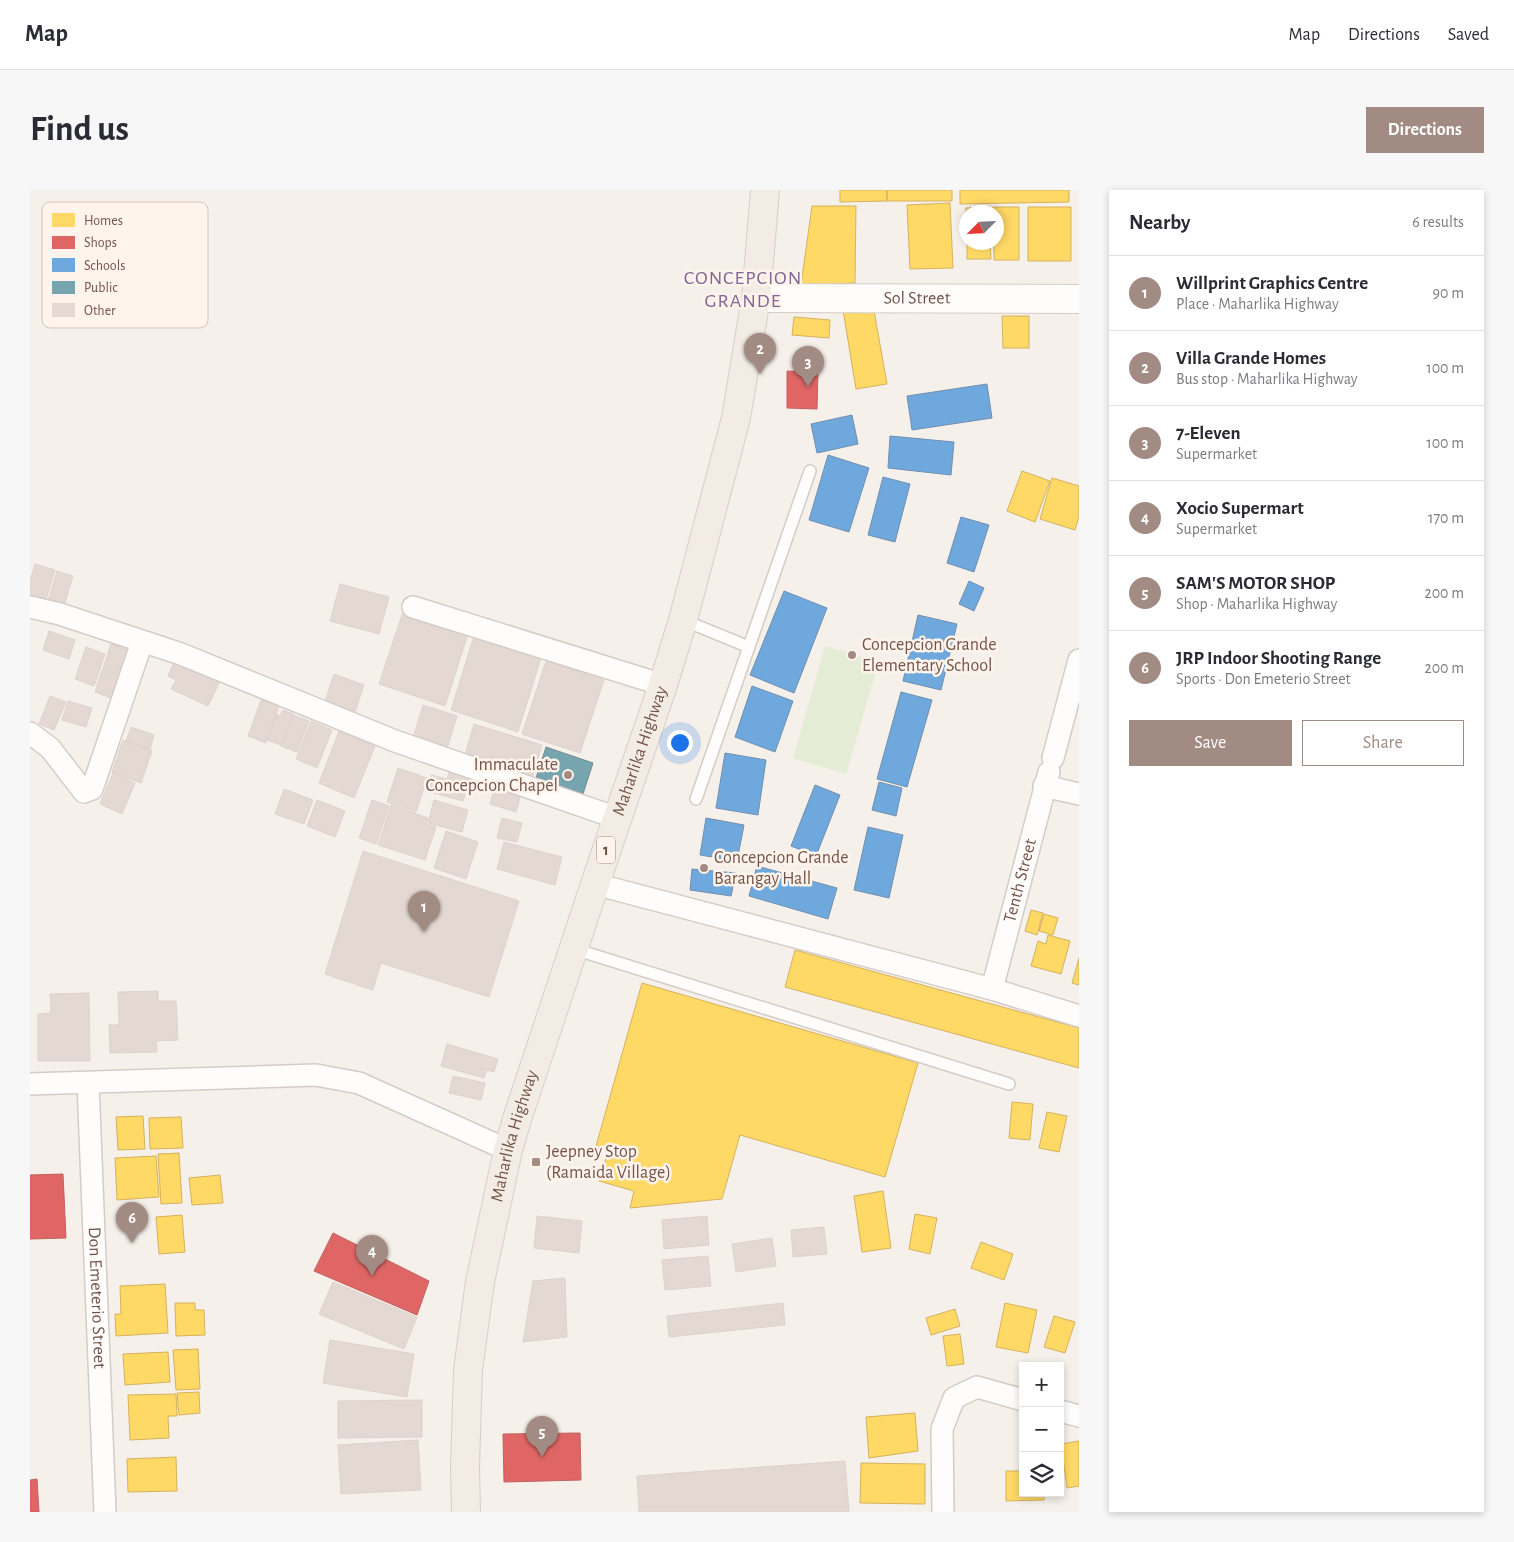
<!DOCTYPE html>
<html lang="en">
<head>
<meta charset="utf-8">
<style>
	body { margin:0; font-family:"Alegreya Sans",sans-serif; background:#f7f7f7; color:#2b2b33 }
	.controls { position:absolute; right:15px; bottom:15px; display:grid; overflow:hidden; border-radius:0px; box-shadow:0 2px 8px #0003 }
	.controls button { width:45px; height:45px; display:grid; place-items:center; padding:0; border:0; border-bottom:1px solid #e1e1e2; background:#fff; color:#2b2b33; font:25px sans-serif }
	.compass { position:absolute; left:929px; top:15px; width:45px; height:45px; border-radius:50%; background:#fff; box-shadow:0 2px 8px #0003; rotate:246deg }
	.you { position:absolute; left:649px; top:552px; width:18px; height:18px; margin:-12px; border:4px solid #fff; border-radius:50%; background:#1a73e8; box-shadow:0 0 0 8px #1a73e833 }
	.badge { display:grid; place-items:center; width:32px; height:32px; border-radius:50%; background:#a28b82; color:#fff; font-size:16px; font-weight:700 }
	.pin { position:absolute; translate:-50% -41px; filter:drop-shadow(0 1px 2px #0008) }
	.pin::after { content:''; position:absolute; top:26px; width:18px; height:15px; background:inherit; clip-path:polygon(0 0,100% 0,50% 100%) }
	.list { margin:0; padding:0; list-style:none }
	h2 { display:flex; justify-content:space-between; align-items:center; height:65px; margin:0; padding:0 20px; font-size:21px }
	h2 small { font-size:16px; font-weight:400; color:#7c7c81 }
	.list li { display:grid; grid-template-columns:32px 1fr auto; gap:15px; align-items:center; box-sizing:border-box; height:75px; padding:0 20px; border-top:1px solid #e1e1e2 }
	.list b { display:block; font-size:19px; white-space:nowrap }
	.list p { margin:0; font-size:16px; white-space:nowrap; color:#7c7c81 }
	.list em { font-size:16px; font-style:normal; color:#7c7c81 }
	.actions { display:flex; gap:10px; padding:15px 20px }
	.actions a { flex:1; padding:11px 0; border:1px solid #a28b82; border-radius:0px; text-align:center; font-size:18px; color:#a28b82 }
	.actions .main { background:#a28b82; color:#fff }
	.icon { flex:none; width:28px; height:28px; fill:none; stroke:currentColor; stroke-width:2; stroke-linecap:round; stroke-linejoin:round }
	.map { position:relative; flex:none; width:1049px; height:1322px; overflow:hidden; border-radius:0px }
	header { display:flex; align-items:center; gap:30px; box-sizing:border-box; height:70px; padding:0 25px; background:#fff; border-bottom:1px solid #e1e1e2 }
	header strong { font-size:24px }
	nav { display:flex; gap:28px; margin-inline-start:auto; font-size:18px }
	.intro { display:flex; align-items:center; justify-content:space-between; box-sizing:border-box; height:120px; padding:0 30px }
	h1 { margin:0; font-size:35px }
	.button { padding:12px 22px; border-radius:0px; background:#a28b82; color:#fff; font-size:18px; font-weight:700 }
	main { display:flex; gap:30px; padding:0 30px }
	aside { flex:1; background:#fff; border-radius:0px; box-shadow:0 2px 8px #0003 }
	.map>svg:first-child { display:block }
	.green { fill:#e5ecd5 }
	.homes { fill:#ffd966; stroke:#d5b15e }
	.shops { fill:#e06666; stroke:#c0615e }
	.schools { fill:#6fa8dc; stroke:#708fb0 }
	.public { fill:#76a5af; stroke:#758d91 }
	.building { fill:#e3d8d2; stroke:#dfd2cc }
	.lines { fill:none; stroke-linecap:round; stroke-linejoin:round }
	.service-casing { stroke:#d4ccc7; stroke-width:14 }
	.minor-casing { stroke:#d4ccc7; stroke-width:24 }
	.tertiary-casing { stroke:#d4ccc7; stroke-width:30 }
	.primary-casing { stroke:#d8cdc9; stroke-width:30 }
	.service { stroke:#fefdfc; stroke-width:11 }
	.minor { stroke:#fefdfc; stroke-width:21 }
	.tertiary { stroke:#fefdfc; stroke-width:28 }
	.primary { stroke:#f2ece5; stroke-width:28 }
	.poi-dot { fill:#a28b82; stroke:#fff4eb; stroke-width:2 }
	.labels { text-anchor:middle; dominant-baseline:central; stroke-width:5; stroke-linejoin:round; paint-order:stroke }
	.shield { fill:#fff4eb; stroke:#9e847a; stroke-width:1 }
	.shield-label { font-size:16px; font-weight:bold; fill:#74544a }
	.street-label { font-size:18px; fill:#74544a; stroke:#fff4eb }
	.poi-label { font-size:18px; fill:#74544a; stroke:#fff4eb; text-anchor:start }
	.quarter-label { font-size:20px; letter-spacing:1px; fill:#816697; stroke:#fff4eb }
	.key { fill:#fff4eb; stroke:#d5c4bb; stroke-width:1 }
	.key-label { font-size:14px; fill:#74544a }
</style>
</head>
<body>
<header>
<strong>Map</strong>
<nav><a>Map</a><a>Directions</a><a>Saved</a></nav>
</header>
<div class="intro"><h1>Find us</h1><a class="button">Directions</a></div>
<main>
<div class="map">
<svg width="1049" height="1322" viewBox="0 0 1049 1322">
	<rect width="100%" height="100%" fill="#f6f0ea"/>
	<!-- green -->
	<path class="green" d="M795,456L849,471L816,584L763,568Z"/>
	<!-- homes -->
	<path class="homes" d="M810,0H857V11L810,12Z
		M857,0H922V11H857Z
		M930,0H1039V12L930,14Z
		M920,13L923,78L880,79L877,15Z
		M782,16H826L825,93L771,95Z
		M960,17V22H936V37V18Z
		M963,17H989V70H964V52H966V22H963Z
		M998,17H1041V71H998Z
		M937,52H960L961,69H937Z
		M843,115L857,194L826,199L813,120Z
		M972,126H999V158H973Z
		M764,127L800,130L799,148L762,145Z
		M992,281L1020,291L1005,332L977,321Z
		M1022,288L1049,296V326L1045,340L1010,329Z
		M1001,720L1013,723L1007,745L995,741Z
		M1014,724L1028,728L1023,745L1009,741Z
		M1018,745L1040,751L1031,784L1001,776L1008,751L1016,754Z
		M765,760L1049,838V878L755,797Z
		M1049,768V795L1042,793Z
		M612,793L888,873L855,987L710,945L692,1009L600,1018L604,1001L569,991L579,959L566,956Z
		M982,912L1003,914L1000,950L979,948Z
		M1017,922L1037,926L1029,962L1009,958Z
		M113,926L115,959L88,960L86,927Z
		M151,927L153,958L120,959L119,928Z
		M149,963L152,1013L131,1014L128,964Z
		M126,966L129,1007L87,1010L85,968Z
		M190,985L193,1013L162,1015L159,988Z
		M853,1001L861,1058L832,1062L824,1006Z
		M885,1024L907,1028L900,1064L879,1059Z
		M152,1025L155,1062L129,1064L126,1027Z
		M951,1052L983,1064L974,1090L941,1078Z
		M135,1094L138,1143L86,1146L85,1124H91L90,1096Z
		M145,1113H165V1120H174L175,1145L146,1146Z
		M975,1113L1007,1120L998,1163L966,1157Z
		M925,1119L930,1136L901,1145L896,1128Z
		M1024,1126L1045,1132L1035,1163L1014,1157Z
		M930,1144L934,1174L917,1176L913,1146Z
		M168,1159L170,1199L146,1200L143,1160Z
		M138,1162L140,1192L95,1195L93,1164Z
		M169,1202L170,1223L149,1225L147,1203Z
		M146,1204L147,1226H138L139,1248L100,1250L98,1205Z
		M885,1223L888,1261L839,1268L836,1227Z
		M1049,1251V1296L1037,1298L1031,1254Z
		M146,1267L147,1301L98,1302L97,1269Z
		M831,1273L895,1274V1314L830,1313Z
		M976,1281H993V1303H1014V1310L976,1311Z"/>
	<!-- shops -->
	<path class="shops" d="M757,181L788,182L787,219L757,218Z
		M33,984L36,1048L0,1049V985Z
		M303,1043L399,1091L387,1125L284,1081Z
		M550,1243L551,1290L474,1292L473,1244Z
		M7,1289L9,1322H0V1290Z"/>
	<!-- schools -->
	<path class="schools" d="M957,194L962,228L882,240L877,206Z
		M822,225L828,254L787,263L781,234Z
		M860,246L924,252L921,285L858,278Z
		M798,265L839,278L819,342L779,330Z
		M853,287L880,294L865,352L838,345Z
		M931,327L959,335L944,382L917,373Z
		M939,391L954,398L944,421L929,414Z
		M754,401L797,418L764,503L720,485Z
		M888,425L927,434L911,500L873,491Z
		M722,496L763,511L745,562L705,547Z
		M871,502L902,510L877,597L847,589Z
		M695,563L736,570L728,625L686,618Z
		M849,592L872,598L866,626L842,620Z
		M785,595L810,605L786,666L761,656Z
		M676,628L714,635L707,671L670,665Z
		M838,637L873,645L859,708L824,700Z
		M727,676L807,698L798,729L719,706Z
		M662,679L706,683L701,706L660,700Z"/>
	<!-- public -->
	<path class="public" d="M516,557L563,573L553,604L506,588Z"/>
	<!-- building -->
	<path class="building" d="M5,374L25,380L14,416L0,411V391Z
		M27,381L43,386L33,419L17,414Z
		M310,394L359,407L349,444L300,431Z
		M373,422L438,444L415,516L349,494Z
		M19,441L45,450L39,469L13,460Z
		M444,446L511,468L488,542L421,520Z
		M81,454L107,463L99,488L73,479Z
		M56,457L75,464L64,496L45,489Z
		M145,470L190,491L178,516L141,499L146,490L138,486Z
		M516,471L574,490L550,563L492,544Z
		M72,480L97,488L89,511L65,502Z
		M304,484L334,495L324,525L294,514Z
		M20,506L36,512L24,540L9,534Z
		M231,510L249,516L236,553L218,546Z
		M38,511L62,518L56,537L32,530Z
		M393,515L427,526L417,559L383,548Z
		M253,520L263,524L251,555L237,550L247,524L250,526Z
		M263,525L279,531L267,562L251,556Z
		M281,531L302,540L287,578L266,569Z
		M444,534L512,555L502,589L434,568Z
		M101,537L124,545L120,560L96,551Z
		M309,541L345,556L324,608L289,593Z
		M93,550L122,561L111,593L82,582Z
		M368,578L397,588L386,622L357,612Z
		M420,579L441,585L433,611L397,601L401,585L417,589Z
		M83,583L105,593L92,624L70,614Z
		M465,596L491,604L486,622L460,614Z
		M254,599L283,610L274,634L245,624Z
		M287,610L315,621L305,647L277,636Z
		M342,610L359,616L346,654L329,648Z
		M404,610L438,620L432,642L398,633Z
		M361,615L398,628L396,634L406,637L395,670L348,655Z
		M472,628L492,633L487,652L467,648Z
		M416,641L448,652L436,689L404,678Z
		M474,652L532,667L525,695L467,679Z
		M333,661L489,711L459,807L351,773L343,800L295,784Z
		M128,801V811H146L148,850L126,851L127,862L80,863L79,835H89L88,802Z
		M59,803L60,871H8V824L21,823L20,804Z
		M417,854L468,869L464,882L457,880L454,888L411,876Z
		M423,886L455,893L451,910L419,903Z
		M507,1026L552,1031L549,1063L504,1058Z
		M677,1026L679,1055L634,1059L632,1030Z
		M794,1037L797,1064L763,1067L761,1040Z
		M742,1048L746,1076L706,1082L702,1054Z
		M678,1066L681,1096L635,1100L632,1070Z
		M535,1088L537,1147L493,1152L503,1091Z
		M303,1092L387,1127L374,1159L289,1124Z
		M753,1113L755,1135L639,1147L637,1126Z
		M300,1150L384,1164L377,1207L293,1193Z
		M392,1210V1247L308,1248V1211Z
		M388,1250L391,1300L311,1304L308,1255Z
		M815,1271L819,1322H609L607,1286Z"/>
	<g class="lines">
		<defs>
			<path id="service" d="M653,430L719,457
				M666,609L780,281
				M544,759L979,894"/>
			<g id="minor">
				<path d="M0,417L30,424L151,464L365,551L587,628"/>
				<path d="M383,417L633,495"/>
				<path d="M0,543L20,558L54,602L62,599L112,452"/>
				<path d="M1023,568L1049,470"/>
				<path d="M1014,596L1049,604"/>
				<path d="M565,694L962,799L1049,826"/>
				<path id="s1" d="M962,799L1019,582"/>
				<path id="s2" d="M58,893L75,1322"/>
				<path d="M0,894L286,885L329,893L478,960"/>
				<path d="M1030,1221L1049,1226"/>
				<path d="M913,1322L912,1239L924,1208L947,1197L993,1210"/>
			</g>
			<g id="tertiary">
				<path id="s3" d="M726,108L1049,109"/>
			</g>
			<g id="primary">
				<path id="s4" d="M436,1322L435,1277L438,1180L450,1092L478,960L488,926L565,694L633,495L653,430L706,228L726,108L735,0"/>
			</g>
		</defs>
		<!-- service casing -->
		<use href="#service" class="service-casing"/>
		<!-- minor casing -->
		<use href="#minor" class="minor-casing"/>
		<!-- tertiary casing -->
		<use href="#tertiary" class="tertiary-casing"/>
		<!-- primary casing -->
		<use href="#primary" class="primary-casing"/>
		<!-- service -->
		<use href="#service" class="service"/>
		<!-- minor -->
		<use href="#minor" class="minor"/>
		<!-- tertiary -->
		<use href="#tertiary" class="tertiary"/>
		<!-- primary -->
		<use href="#primary" class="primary"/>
	</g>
	<!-- markers -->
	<g class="poi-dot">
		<circle cx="822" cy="465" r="5"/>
		<circle cx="538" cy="585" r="5"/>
		<circle cx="674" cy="678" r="5"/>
		<rect x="501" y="967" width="10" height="10" rx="2.5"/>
	</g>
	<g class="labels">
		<!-- shield labels -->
		<rect class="shield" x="567" y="646.5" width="18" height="27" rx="4"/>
		<g class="shield-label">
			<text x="576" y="660">1</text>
		</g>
		<!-- street labels -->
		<g class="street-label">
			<text stroke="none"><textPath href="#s3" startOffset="161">Sol Street</textPath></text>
			<text stroke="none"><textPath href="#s4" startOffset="786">Maharlika Highway</textPath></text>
			<text stroke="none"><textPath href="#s1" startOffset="112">Tenth Street</textPath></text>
			<text stroke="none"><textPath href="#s4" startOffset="381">Maharlika Highway</textPath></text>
			<text stroke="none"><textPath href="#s2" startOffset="215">Don Emeterio Street</textPath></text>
		</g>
		<!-- poi labels -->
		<g class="poi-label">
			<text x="832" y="455">Concepcion Grande<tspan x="832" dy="21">Elementary School</tspan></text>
			<text x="528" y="575" text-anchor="end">Immaculate<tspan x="528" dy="21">Concepcion Chapel</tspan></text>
			<text x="684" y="668">Concepcion Grande<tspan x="684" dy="21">Barangay Hall</tspan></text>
			<text x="516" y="962">Jeepney Stop<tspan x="516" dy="21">(Ramaida Village)</tspan></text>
		</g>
		<!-- quarter labels -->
		<g class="quarter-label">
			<text x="713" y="88">CONCEPCION<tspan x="713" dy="23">GRANDE</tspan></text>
		</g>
	</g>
	<!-- legend -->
	<rect x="12" y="12" width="166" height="126" rx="8" class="key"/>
	<rect x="22" y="23" width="23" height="14" fill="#ffd966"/>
	<rect x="22" y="46" width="23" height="13" fill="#e06666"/>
	<rect x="22" y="68" width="23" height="14" fill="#6fa8dc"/>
	<rect x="22" y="91" width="23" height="13" fill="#76a5af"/>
	<rect x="22" y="113" width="23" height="14" fill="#e3d8d2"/>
	<g class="key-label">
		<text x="54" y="35">Homes</text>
		<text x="54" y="57">Shops</text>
		<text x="54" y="80">Schools</text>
		<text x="54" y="102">Public</text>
		<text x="54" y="125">Other</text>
	</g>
</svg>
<div class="controls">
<button>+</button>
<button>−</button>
<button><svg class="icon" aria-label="layers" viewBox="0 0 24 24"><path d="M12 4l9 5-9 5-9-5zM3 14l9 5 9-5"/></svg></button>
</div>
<svg class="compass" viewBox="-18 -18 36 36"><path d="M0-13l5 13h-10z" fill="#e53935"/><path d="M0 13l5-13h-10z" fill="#7c7c81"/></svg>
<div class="you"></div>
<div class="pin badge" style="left:394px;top:742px">1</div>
<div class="pin badge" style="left:730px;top:184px">2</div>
<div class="pin badge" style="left:778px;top:197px">3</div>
<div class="pin badge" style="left:342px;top:1086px">4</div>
<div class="pin badge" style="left:512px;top:1267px">5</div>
<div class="pin badge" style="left:102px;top:1053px">6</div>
</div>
<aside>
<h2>Nearby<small>6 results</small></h2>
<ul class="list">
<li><span class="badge">1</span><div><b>Willprint Graphics Centre</b><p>Place · Maharlika Highway</p></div><em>90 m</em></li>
<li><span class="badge">2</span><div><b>Villa Grande Homes</b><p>Bus stop · Maharlika Highway</p></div><em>100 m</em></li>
<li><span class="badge">3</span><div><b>7-Eleven</b><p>Supermarket</p></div><em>100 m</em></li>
<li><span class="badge">4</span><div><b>Xocio Supermart</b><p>Supermarket</p></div><em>170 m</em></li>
<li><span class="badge">5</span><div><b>SAM'S MOTOR SHOP</b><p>Shop · Maharlika Highway</p></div><em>200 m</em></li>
<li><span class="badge">6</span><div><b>JRP Indoor Shooting Range</b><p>Sports · Don Emeterio Street</p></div><em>200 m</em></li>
</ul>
<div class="actions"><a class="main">Save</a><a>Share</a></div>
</aside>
</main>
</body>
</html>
